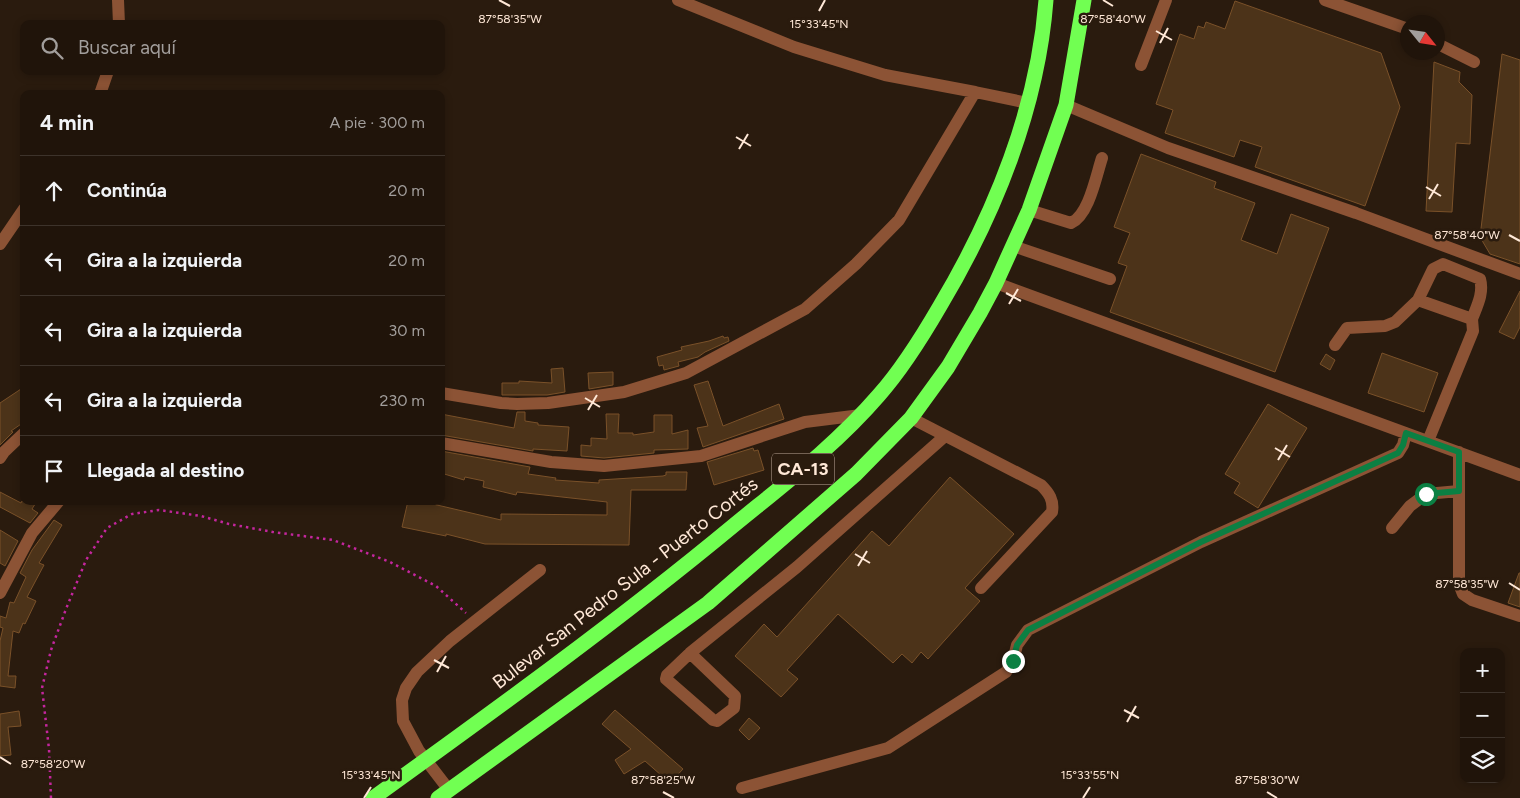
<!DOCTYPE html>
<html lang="es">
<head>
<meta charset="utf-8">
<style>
	body { margin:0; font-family:Figtree,sans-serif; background:#281d13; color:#f1f3f6 }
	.controls { position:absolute; right:15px; bottom:15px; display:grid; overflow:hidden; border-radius:10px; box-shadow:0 2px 8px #0003 }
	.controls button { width:45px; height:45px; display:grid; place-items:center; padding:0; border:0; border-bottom:1px solid #3d332b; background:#20140a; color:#f1f3f6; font:25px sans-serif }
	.compass { position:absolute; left:1400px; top:15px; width:45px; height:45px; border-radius:50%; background:#20140a; box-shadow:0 2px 8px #0003; rotate:120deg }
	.stop { position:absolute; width:15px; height:15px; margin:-11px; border:4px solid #0b8043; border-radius:50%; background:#fff }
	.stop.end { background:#0b8043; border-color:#fff; box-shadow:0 1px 5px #0008 }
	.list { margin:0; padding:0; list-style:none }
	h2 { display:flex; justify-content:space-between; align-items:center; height:65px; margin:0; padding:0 20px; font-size:21px }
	h2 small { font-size:16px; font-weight:400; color:#a29e9c }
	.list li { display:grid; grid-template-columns:32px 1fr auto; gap:15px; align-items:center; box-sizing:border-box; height:70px; padding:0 20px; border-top:1px solid #3d332b }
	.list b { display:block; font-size:19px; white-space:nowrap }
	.list em { font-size:16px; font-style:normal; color:#a29e9c }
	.icon { flex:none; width:28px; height:28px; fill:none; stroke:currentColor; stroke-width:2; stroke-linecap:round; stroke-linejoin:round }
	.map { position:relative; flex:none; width:1520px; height:798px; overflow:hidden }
	.search { position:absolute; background:#20140a; box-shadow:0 2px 8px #0003; left:20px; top:20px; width:425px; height:55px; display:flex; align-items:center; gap:12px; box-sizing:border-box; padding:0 18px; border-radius:10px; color:#a29e9c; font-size:19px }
	.panel { position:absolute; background:#20140a; box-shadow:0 2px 8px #0003; left:20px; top:90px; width:425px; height:415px; border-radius:10px }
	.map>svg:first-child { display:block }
	.building { fill:#4c3319; stroke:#7a5129 }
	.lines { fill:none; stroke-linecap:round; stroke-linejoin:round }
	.path { stroke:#c4269e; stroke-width:2.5; stroke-dasharray:2.5 4; stroke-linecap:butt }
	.minor { stroke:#8c5335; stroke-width:12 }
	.highway { stroke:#71ff52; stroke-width:15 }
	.route { stroke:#0b8043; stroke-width:6 }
	.ticks { fill:none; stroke:#ffe8d7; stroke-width:2 }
	.labels { text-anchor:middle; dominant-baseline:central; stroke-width:5; stroke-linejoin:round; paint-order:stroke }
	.shield { fill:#2a1b0e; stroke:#bfaa9b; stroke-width:1 }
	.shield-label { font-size:18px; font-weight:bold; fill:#ffe8d7 }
	.street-label { font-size:19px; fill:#ffe8d7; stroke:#2a1b0e }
	.ticks-label { font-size:12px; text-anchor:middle; fill:#ffe8d7; stroke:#2a1b0e; stroke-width:5; stroke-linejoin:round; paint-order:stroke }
</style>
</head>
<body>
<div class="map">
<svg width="1520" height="798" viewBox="0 0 1520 798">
	<rect width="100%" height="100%" fill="#2a1b0e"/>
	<!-- building -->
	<path class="building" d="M1235,1L1381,53L1400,107L1365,206L1255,167L1262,147L1240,140L1234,157L1165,133L1173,110L1156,104L1180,34L1194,39L1198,26L1204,28L1206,22L1225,29Z
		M1502,54L1520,60V264L1490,254L1480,237Z
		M1434,62L1460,72L1459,82L1472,95L1470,144L1456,143L1452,212L1426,211Z
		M1141,154L1216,182L1214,188L1255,203L1241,240L1277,254L1291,214L1329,228L1275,372L1110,312L1127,266L1118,263L1130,233L1114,227Z
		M1520,291V327L1514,339L1499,332Z
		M723,336L724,338L728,337L729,341L705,352L698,357L678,362L679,366L664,370L663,365L659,366L657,357L682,350L681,347L709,341Z
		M1382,353L1438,373L1424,412L1368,393Z
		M1326,354L1335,360L1330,370L1320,364Z
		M563,368L565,392L547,395H502V383H519V381L552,383L551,369Z
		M613,372V385L589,389L588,373Z
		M708,381L723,426L779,404L784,419L703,447L697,428L708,426L694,385Z
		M24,387V422L11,431L13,432L0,445V403Z
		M1268,404L1307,428L1258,508L1234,493L1240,483L1225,474Z
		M517,412H525V421L538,423V425L569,427L567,451L533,449V451L441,435V414L514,428Z
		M606,414H619L618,433H633V435L654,432V415H672V434L688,430V449L654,450V453L604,458L581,456V445L591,446V438L607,439Z
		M753,448L754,451L758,450L764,470L714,485L707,462Z
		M441,451L530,467L528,474L556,478L555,480L599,483V480L663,476L666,475V472H687L686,490H631L629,545L485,544L446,534V536L402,527L408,501H420L501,520V514L607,515V502L517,492L516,495L483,487L484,481L465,477L464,480L441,473Z
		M950,477L1014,534L965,588L980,601L928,659L921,652L912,663L902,654L893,663L838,614L787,670L798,679L781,697L735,656L764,624L777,637L872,531L889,546Z
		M0,492L21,503L22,501H37L32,509L38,513L30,523L0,507Z
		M54,520L62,525L39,563L44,565L27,597L36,601L25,624L23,623L19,633L13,631L8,676H16L15,688L0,686V641L3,628L0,627V616L6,618L10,602L14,603L26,577L20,573L32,550Z
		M0,530L18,541L5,566L0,563Z
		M1519,573H1520V607L1508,603Z
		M615,710L683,769L670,783L645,761L624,774L615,760L631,749L602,724Z
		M19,711L21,726L8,727L11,755L0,756V714Z
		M749,718L760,728L749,740L739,730Z"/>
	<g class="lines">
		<!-- path -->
		<path class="path" d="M51,798L49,749L42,688L51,650L66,609L86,560L107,528L132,514L159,510L201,516L229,524L273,532L333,540L390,562L436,586L466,613"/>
		<!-- minor -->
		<path class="minor" d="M118,0L119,24
			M678,0L794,47L885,75L975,92
			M1325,0L1408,29
			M1438,44L1474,62
			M1141,65L1166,0
			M100,94L108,71
			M1066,105L1168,148L1356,213L1520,274
			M1029,210L1071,223C1089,215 1096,176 1102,158
			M0,244L24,209
			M1013,246L1110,279
			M996,283L1520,475
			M1418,300L1433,269L1443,264L1480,279C1484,293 1477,306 1472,319
			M1335,345L1347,328L1385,326L1395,322L1418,300L1472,319L1473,331L1428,441
			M441,393L501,403L517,404L548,403L624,392L686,373L805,309L856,264L899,220L975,92L1028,103
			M911,418L1041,485C1049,493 1054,500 1052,512L981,588
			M441,443L551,462L604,466L701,456L805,422L861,415
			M1459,452V584L1463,594L1472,600L1520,616
			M0,458L4,452L24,433
			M1392,528L1410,506L1426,494L1459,491
			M0,593L32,533L59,501
			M690,653L735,696L734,708L717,721L713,720L666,679L667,675L690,653L797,567L945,436
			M742,788L888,748L1006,672L1013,661L1017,645L1028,630L1201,542L1398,453L1403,445L1406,433
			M449,790L419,751L403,721L402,700L406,688L417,672L450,641L540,570"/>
		<!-- highway -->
		<path class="highway" d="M373,798C495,710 617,622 733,526C783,485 836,445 879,395C903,368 922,337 940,306C995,214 1038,107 1046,0
			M438,798L708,603L856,474L911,418L948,367L980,313L996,283L1029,210L1066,105L1084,0"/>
	</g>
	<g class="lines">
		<!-- route -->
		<path class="route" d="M1013,661L1017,645L1028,630L1201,542L1398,453L1403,445L1406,433L1459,452V491L1426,494"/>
	</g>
	<!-- ticks -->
	<path class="ticks" d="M499,0L510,6M1103,0L1113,6M819,11L825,0M1156,31L1172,40M1160,43L1168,28M736,137L751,146M739,149L748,134M1426,187L1441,196M1429,199L1438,184M1509,235L1520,241M1006,293L1021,301M1009,304L1018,289M585,398L600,407M588,410L597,395M1275,448L1290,457M1278,460L1287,445M855,554L870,563M858,566L867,551M1509,583L1520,590M434,660L449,668M437,672L446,656M1124,710L1139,718M1127,722L1136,706M0,757L11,764M663,792L674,798M1267,792L1277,798M364,798L371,787M1083,798L1090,787"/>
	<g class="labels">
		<!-- shield labels -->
		<rect class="shield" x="772" y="453.5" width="62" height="31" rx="4"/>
		<g class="shield-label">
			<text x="803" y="469">CA-13</text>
		</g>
		<!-- street labels -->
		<g class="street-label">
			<text transform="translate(625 583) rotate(-38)">Bulevar San Pedro Sula - Puerto Cortés</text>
		</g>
	</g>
	<g class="ticks-label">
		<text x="510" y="23">87°58'35"W</text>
		<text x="1113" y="23">87°58'40"W</text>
		<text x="819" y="28">15°33'45"N</text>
		<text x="1467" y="239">87°58'40"W</text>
		<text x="1467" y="588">87°58'35"W</text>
		<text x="53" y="768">87°58'20"W</text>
		<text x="371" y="779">15°33'45"N</text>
		<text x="1090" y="779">15°33'55"N</text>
		<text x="663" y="784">87°58'25"W</text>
		<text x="1267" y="784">87°58'30"W</text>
	</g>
</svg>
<div class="controls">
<button>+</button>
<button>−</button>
<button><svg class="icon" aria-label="layers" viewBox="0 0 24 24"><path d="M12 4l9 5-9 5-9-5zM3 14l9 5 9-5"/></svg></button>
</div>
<svg class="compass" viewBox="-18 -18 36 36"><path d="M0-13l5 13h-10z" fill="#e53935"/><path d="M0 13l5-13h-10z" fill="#a29e9c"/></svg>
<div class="stop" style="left:1426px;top:494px"></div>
<div class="stop end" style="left:1013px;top:661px"></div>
<div class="search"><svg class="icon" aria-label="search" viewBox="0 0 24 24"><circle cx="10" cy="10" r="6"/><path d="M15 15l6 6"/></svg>Buscar aquí</div>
<section class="panel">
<h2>4 min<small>A pie · 300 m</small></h2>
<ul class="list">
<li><svg class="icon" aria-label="ahead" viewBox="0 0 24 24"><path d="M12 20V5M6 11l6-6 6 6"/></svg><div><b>Continúa</b></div><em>20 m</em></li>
<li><svg class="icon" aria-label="left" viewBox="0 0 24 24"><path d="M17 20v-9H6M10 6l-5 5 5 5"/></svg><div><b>Gira a la izquierda</b></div><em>20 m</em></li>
<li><svg class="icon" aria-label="left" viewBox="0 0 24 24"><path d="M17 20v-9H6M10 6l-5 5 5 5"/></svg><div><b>Gira a la izquierda</b></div><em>30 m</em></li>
<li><svg class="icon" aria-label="left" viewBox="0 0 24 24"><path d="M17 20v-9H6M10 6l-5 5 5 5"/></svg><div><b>Gira a la izquierda</b></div><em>230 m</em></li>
<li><svg class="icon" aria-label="arrive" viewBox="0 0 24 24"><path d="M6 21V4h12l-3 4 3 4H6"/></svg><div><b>Llegada al destino</b></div></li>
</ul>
</section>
</div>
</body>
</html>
